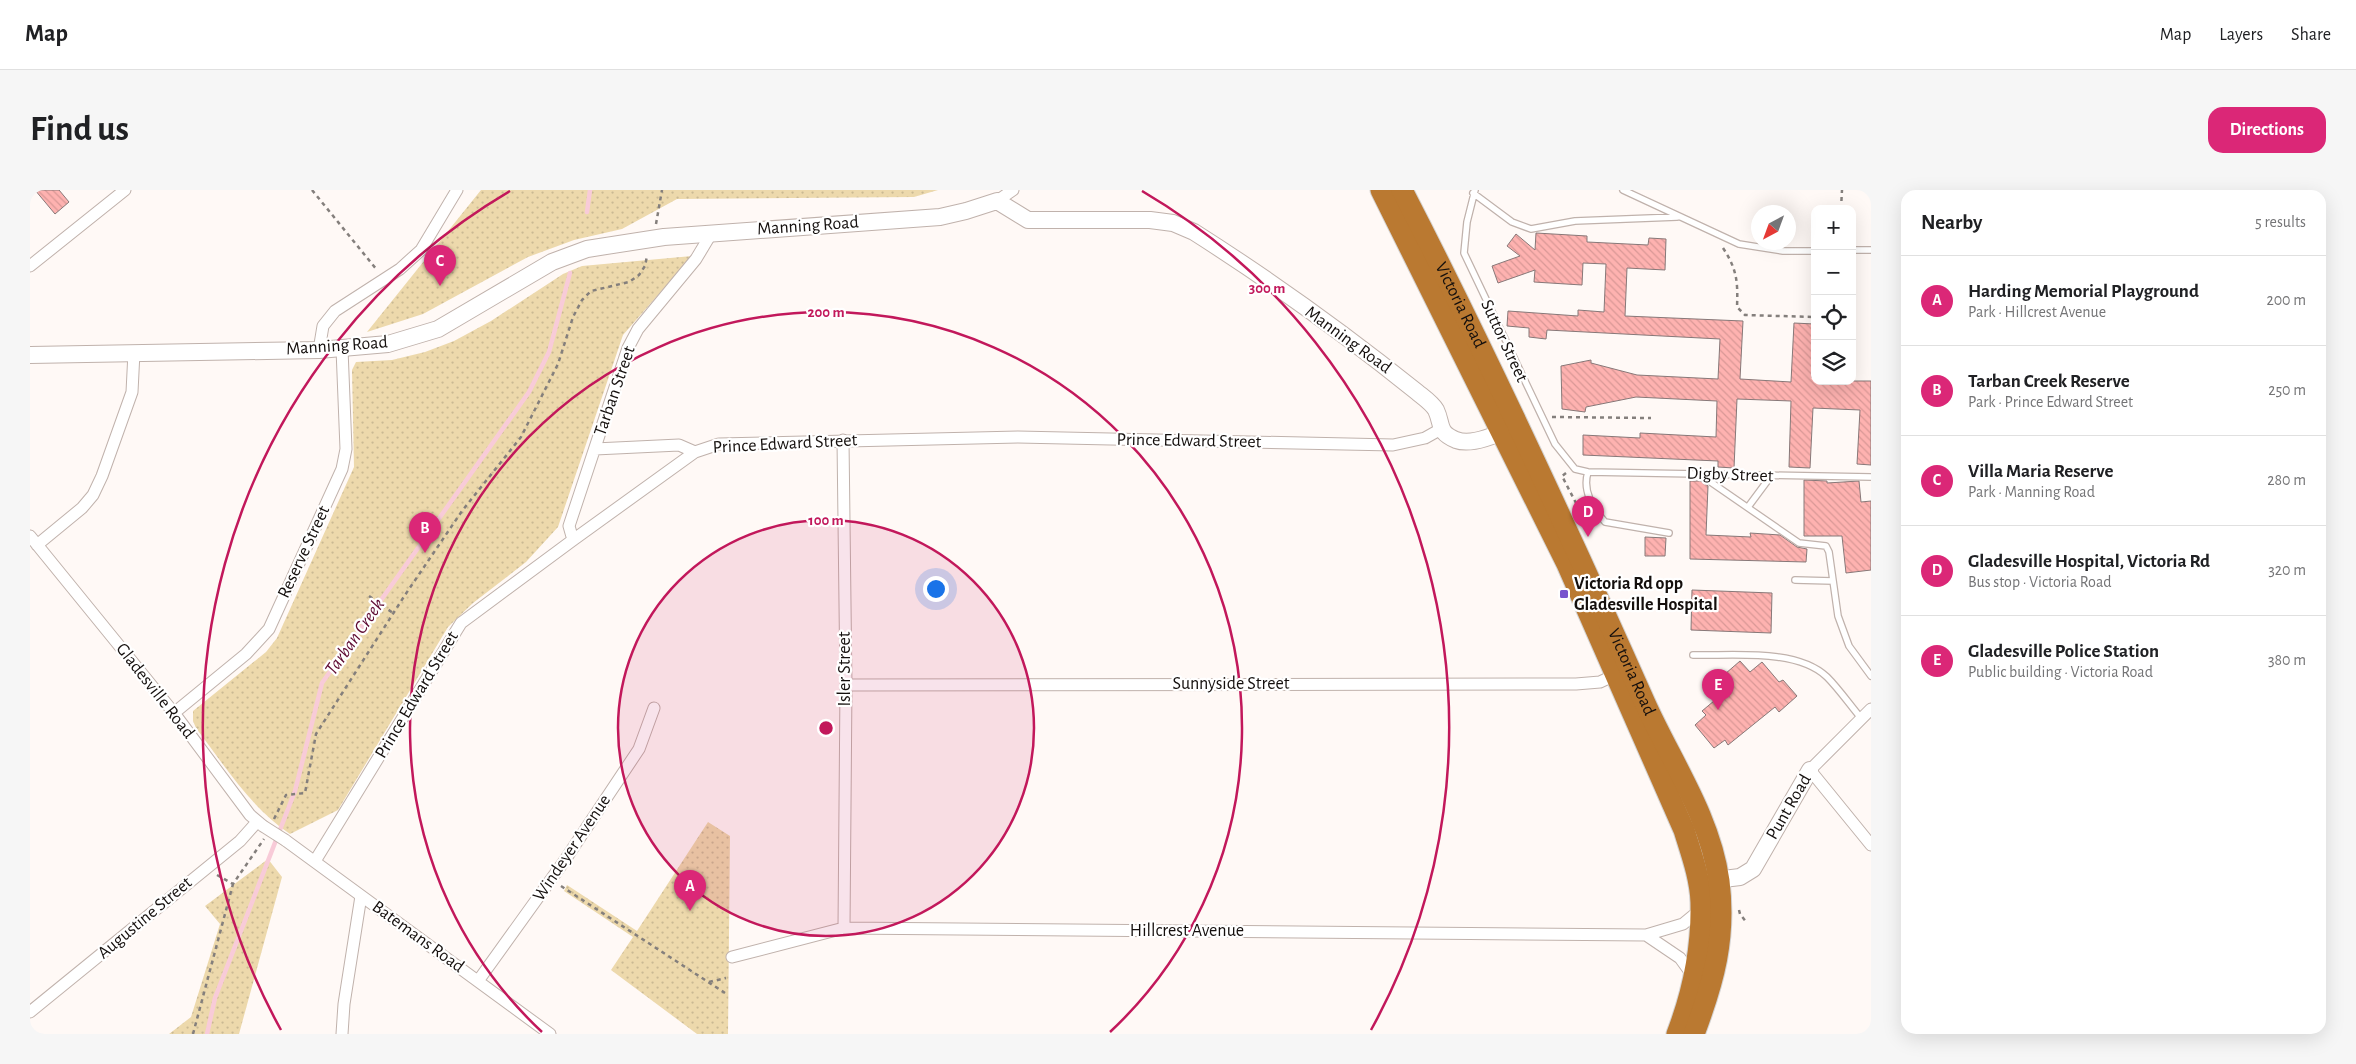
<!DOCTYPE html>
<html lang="en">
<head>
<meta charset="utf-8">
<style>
	body { margin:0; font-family:"Alegreya Sans",sans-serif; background:#f6f6f6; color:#202124 }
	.controls { position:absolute; right:15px; top:15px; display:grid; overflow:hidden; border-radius:10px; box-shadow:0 5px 20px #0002 }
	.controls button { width:45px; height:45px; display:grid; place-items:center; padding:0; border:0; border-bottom:1px solid #e0e0e0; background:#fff; color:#202124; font:25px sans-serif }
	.compass { position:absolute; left:1721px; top:15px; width:45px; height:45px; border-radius:50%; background:#fff; box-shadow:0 5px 20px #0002; rotate:221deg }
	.you { position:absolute; left:905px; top:398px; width:18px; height:18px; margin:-12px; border:4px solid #fff; border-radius:50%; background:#1a73e8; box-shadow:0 0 0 8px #1a73e833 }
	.badge { display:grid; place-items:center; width:32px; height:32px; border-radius:50%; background:#db2777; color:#fff; font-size:16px; font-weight:700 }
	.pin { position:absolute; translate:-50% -41px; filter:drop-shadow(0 1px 2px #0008) }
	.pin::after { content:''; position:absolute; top:26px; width:18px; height:15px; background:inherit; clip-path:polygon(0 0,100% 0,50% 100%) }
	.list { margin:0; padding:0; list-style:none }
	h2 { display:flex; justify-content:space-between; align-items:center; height:65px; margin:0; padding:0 20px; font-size:21px }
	h2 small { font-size:16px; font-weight:400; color:#757577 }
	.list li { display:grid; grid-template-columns:32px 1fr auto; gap:15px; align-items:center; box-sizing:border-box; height:90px; padding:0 20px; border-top:1px solid #e0e0e0 }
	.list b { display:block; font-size:19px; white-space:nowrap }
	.list p { margin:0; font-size:16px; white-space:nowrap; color:#757577 }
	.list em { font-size:16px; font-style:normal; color:#757577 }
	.icon { flex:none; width:28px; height:28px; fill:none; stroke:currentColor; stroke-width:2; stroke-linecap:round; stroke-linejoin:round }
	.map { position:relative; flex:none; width:1841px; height:844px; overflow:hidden; border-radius:15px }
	header { display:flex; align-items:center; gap:30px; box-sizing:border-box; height:70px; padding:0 25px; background:#fff; border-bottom:1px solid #e0e0e0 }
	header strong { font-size:24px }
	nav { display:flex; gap:28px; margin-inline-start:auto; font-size:18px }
	.intro { display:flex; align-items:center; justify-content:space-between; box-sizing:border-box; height:120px; padding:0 30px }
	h1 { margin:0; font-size:35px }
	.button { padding:12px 22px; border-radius:15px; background:#db2777; color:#fff; font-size:18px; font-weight:700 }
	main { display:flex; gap:30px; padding:0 30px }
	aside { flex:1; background:#fff; border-radius:15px; box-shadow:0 5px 20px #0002 }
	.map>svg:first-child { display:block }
	.park { fill:url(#park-dots) }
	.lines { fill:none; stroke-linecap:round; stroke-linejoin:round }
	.stream { stroke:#f8cbd8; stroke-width:4.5 }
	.building { fill:url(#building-back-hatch); stroke:#877878 }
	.lane-casing { stroke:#c0b2ac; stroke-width:8 }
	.street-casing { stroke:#c0b2ac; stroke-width:13 }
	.secondary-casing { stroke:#c0b2ac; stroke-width:18 }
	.highway-casing { stroke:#d5d4d3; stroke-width:23 }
	.path { stroke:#847f7c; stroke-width:2.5; stroke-dasharray:4 4; stroke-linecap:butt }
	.lane { stroke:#fff; stroke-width:5.5 }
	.street { stroke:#fff; stroke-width:11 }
	.secondary { stroke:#fff; stroke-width:16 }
	.highway { stroke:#ba7931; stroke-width:21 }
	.street-bridge-casing { stroke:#c0b2ac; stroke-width:13; stroke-linecap:butt }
	.street-bridge { stroke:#fff; stroke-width:11 }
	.ring { fill:none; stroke:#c2185b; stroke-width:2.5 }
	.poi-dot { fill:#7854ce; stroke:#fff; stroke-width:2 }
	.labels { text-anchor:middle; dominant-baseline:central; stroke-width:4.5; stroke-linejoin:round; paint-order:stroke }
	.street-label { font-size:18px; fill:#140f0d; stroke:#fff }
	.poi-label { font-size:18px; font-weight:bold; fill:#140f0d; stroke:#fff; text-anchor:start }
	.water-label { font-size:19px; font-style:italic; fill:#5e0a32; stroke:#fff }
	.centre { fill:#c2185b; stroke:#fff; stroke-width:2.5 }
	.ring-label { font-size:15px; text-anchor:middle; font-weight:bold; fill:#c2185b; stroke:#fff; stroke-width:4.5; stroke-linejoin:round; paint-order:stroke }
</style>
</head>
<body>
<header>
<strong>Map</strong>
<nav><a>Map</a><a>Layers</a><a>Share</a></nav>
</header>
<div class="intro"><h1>Find us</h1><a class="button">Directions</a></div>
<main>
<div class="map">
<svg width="1841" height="844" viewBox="0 0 1841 844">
	<defs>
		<pattern id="park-dots" width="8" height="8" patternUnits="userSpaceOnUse" patternTransform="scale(1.25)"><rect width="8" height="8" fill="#edd9ac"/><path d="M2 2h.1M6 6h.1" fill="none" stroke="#cab993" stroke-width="1.8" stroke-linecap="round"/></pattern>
		<pattern id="building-back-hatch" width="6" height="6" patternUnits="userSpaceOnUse" patternTransform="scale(1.25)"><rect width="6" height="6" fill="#feb2b0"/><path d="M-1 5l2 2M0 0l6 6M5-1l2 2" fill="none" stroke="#d99896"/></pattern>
	</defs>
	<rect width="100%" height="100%" fill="#fff9f6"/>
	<!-- park -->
	<path class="park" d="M451,0H908L884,7L647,9L592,39L544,50L498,67L393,124L337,142Z
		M662,66L593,145L528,337L496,372L443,413L418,437L308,620L260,644C220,617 195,576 166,538L163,531V521L236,462L247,448L324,277L322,180L326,172L362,170L395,162L424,151L461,131L533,84L552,76Z
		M678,632L700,646L698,844H667L581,780L603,747L534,701L537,695L607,741Z
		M238,669L252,687L209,844H139L161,827L190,734L175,716Z"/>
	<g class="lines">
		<!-- stream -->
		<path class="stream" d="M557,22L560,0
			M177,844L185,808L265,601L292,493L499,202L519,162L540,83"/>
	</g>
	<!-- building -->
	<path class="building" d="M5,0H29L39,12L25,24Z
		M1506,43L1557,46V52L1618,55L1619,48L1636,49L1635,80L1597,78L1595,126L1713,131L1710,189L1761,192L1764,133L1784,134L1782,188H1785V191H1841V275L1827,274L1830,220L1783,218L1780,278L1759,277L1761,211L1707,209L1704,278L1688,277V271L1553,265V245L1610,248V243L1686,247L1687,211L1606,207L1556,217L1555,222L1532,219L1531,176L1561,170V173L1607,185L1688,189L1690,149L1517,140L1516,149L1499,147V138L1477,136L1478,121L1548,126V120L1574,122L1576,74L1553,73L1552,95L1504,92L1505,80L1468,93L1462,76L1490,66L1477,56L1486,44L1505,60Z
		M1774,290L1797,291V293L1829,291L1831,312L1841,311V380L1816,383L1812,346H1774Z
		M1660,291H1671L1678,296L1676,345L1721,347L1720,343L1750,345L1767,357L1777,359L1776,372L1660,369Z
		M1615,347L1636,348L1635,366H1615Z
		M1662,400L1742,403L1741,443L1661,440Z
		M1710,471L1720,482L1732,472L1749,492L1753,490L1767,506L1749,522L1745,517L1698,555L1695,550L1684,558L1665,535L1676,525L1672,521L1703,495L1695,484Z"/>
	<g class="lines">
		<defs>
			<path id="lane" d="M1445,0L1437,32L1434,63L1525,254L1545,279L1558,282L1841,287
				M1593,0L1709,54L1753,61H1785
				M1443,3L1482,32L1501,39L1545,31L1647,27
				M1822,60H1841
				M1558,282C1552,301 1563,318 1575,332L1639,343
				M1669,284L1769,353L1796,356L1799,362L1808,426L1819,456L1841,486
				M1718,317L1741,286
				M1765,390L1803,391
				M1663,465C1702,466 1767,458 1797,487C1809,499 1820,515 1831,528"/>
			<path id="street" d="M967,11L983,0
				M0,76L95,0
				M289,160L293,136L305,121L370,79L391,60L427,0
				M813,250L816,495L814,738
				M565,259L649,255L665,262
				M0,346L144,523L220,625L233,636
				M543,350L539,336L598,158L608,139L666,69L681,44
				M7,355L52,318L63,305L72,286L102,202L104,162
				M816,495L1546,494L1570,492L1585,485
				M1841,519L1780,580L1841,655
				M144,523L216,464L239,439L312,279L316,259L312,159
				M255,650L520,844
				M285,671L431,433L543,350L665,262L689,254L988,247L1363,255L1395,248L1411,239
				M1616,745L1650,768L1663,786
				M702,767L814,738L1616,745L1653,734L1670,720
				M448,791L535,670L609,559L624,518
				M0,822L210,651L227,632
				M312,844L314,814L331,706"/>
			<path id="secondary" d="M0,165L289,160L358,154L408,139L522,72L557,59L634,47L910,27L936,21L967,11L998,30H1120L1143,33L1164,42C1241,91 1316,145 1387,202C1393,207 1402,213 1406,220C1413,235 1407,242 1426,250C1442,256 1466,245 1480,238
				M1677,691L1710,687L1723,679L1780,580"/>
			<g id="highway">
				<path d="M1351,0L1537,374L1654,640C1661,663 1670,687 1671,712C1672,757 1663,802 1647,844"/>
				<path id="s1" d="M1372,0C1459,168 1538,340 1615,513C1641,571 1680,626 1689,691C1696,748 1684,791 1664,844"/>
			</g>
		</defs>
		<!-- lane casing -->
		<use href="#lane" class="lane-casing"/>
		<!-- street casing -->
		<use href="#street" class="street-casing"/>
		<!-- secondary casing -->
		<use href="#secondary" class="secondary-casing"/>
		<!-- highway casing -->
		<use href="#highway" class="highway-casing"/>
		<!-- path -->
		<path class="path" d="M282,0L347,80
			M1811,19L1812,0
			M626,34L632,0
			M1693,58C1707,79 1708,92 1707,117L1715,125L1785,127
			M1522,227L1621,228
			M1536,283L1532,286L1547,315L1545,316
			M339,406L363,423
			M244,629L256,605L275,603L286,544L375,405L432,321L491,247L528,174L543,127L552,110L561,101L599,92L609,85L615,76L617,66
			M187,685L203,694L234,649
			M531,696L695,803
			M1709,720L1710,724L1717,733
			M679,792L696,788
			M163,844L203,694"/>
		<!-- lane -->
		<use href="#lane" class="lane"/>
		<!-- street -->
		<use href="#street" class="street"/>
		<!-- secondary -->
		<use href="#secondary" class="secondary"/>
		<!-- highway -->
		<use href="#highway" class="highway"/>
		<defs>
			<path id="street-bridge" d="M233,636L255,650"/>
		</defs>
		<!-- street-bridge casing -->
		<use href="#street-bridge" class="street-bridge-casing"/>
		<!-- street-bridge -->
		<use href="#street-bridge" class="street-bridge"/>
	</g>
	<!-- distance rings -->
	<circle cx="796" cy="538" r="208" fill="#c2185b" fill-opacity=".12"/>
	<g class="ring">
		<circle cx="796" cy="538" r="208"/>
		<path d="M512 842A416 416 0 1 1 1080 842"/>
		<path d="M251 840A623 623 0 0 1 480 1M1112 1A623 623 0 0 1 1341 840"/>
	</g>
	<!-- markers -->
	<rect class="poi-dot" x="1529" y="399" width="10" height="10" rx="2.5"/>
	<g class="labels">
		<!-- street labels -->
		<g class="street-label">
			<text transform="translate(778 36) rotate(-4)">Manning Road</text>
			<text stroke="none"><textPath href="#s1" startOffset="129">Victoria Road</textPath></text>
			<text transform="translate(1318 150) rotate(36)">Manning Road</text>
			<text transform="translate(1474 151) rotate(65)">Suttor Street</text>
			<text transform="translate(307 156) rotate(-4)">Manning Road</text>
			<text transform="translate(585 201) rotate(-71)">Tarban Street</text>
			<text transform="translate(1159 251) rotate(1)">Prince Edward Street</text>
			<text transform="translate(755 254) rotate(-3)">Prince Edward Street</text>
			<text transform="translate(1700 285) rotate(2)">Digby Street</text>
			<text transform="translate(274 362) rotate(-65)">Reserve Street</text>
			<text transform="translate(815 479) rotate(-90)">Isler Street</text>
			<text stroke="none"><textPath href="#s1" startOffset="534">Victoria Road</textPath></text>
			<text x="1201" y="494">Sunnyside Street</text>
			<text transform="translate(125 501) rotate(52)">Gladesville Road</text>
			<text transform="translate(387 505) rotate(-59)">Prince Edward Street</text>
			<text transform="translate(1759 617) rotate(-60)">Punt Road</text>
			<text transform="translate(542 658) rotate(-56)">Windeyer Avenue</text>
			<text transform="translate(115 728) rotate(-40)">Augustine Street</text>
			<text x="1157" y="741">Hillcrest Avenue</text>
			<text transform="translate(388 747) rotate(36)">Batemans Road</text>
		</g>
		<!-- poi labels -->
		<g class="poi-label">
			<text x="1544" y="394">Victoria Rd opp<tspan x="1544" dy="21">Gladesville Hospital</tspan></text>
		</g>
		<!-- water labels -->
		<g class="water-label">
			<text transform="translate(325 447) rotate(-55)">Tarban Creek</text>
		</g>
	</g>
	<circle cx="796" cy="538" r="8" class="centre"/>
	<g class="ring-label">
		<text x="1237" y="103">300 m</text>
		<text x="796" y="127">200 m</text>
		<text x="796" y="335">100 m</text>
	</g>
</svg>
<div class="controls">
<button>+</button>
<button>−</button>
<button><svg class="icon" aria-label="locate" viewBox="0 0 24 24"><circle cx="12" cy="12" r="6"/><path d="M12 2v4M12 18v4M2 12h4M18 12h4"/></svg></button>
<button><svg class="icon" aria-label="layers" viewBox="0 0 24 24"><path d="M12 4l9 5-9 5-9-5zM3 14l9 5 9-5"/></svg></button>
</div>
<svg class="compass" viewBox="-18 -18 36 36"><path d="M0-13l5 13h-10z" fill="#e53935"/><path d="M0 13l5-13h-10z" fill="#757577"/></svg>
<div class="you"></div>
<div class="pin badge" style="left:660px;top:721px">A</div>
<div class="pin badge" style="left:395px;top:363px">B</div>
<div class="pin badge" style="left:410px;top:96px">C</div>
<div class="pin badge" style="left:1558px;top:347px">D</div>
<div class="pin badge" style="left:1688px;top:520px">E</div>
</div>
<aside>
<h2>Nearby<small>5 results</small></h2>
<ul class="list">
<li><span class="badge">A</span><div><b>Harding Memorial Playground</b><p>Park · Hillcrest Avenue</p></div><em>200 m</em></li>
<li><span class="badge">B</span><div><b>Tarban Creek Reserve</b><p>Park · Prince Edward Street</p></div><em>250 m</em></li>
<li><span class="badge">C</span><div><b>Villa Maria Reserve</b><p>Park · Manning Road</p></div><em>280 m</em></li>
<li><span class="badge">D</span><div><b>Gladesville Hospital, Victoria Rd</b><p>Bus stop · Victoria Road</p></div><em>320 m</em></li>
<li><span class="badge">E</span><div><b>Gladesville Police Station</b><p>Public building · Victoria Road</p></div><em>380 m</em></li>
</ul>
</aside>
</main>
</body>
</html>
